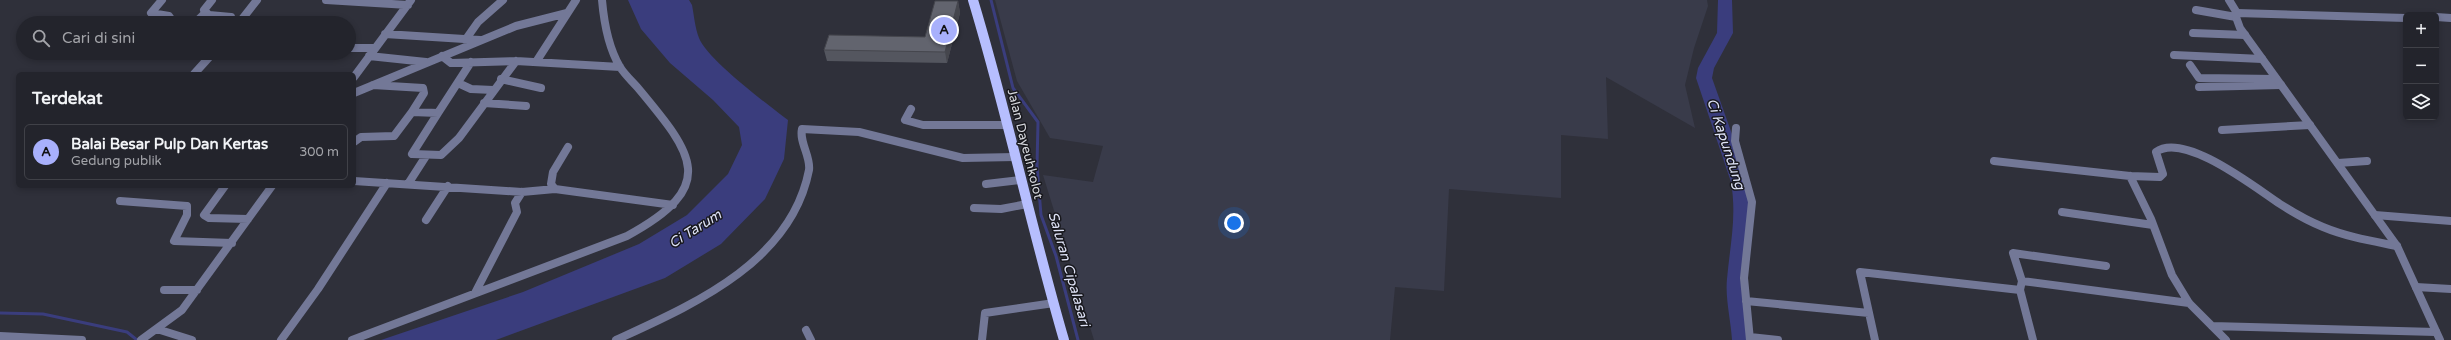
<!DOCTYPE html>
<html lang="id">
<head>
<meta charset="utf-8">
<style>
	body { margin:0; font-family:"Varela Round",sans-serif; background:#2f3038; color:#f1f3f6 }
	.controls { position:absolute; right:12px; top:12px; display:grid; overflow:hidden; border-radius:6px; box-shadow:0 2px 6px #0003 }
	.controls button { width:36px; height:36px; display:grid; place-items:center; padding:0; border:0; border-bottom:1px solid #404148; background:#23242c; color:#f1f3f6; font:20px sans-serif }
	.you { position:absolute; left:1234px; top:223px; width:14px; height:14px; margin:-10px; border:3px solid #fff; border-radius:50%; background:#1a73e8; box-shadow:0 0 0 6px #1a73e833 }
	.badge { display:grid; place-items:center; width:26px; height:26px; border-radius:50%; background:#a8b0fc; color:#111; font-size:13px; font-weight:700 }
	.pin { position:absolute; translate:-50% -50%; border:2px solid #fff; box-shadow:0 1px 4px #0006 }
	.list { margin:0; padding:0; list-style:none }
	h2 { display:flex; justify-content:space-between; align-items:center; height:52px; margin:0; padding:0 16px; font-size:17px }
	h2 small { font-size:13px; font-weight:400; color:#a3a4a9 }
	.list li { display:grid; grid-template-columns:26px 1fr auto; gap:12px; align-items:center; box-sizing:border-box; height:56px; margin:0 8px 8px; padding:0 8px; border:1px solid #404148; border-radius:6px }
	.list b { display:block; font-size:15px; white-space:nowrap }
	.list p { margin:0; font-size:13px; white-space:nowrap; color:#a3a4a9 }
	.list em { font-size:13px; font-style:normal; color:#a3a4a9 }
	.icon { flex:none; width:22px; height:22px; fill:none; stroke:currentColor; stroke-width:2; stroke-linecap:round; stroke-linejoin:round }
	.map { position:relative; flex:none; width:2451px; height:340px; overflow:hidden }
	.search { position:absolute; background:#23242c; box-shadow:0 2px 6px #0003; left:16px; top:16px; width:340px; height:44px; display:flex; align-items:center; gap:10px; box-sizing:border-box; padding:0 14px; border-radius:22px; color:#a3a4a9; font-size:15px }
	.panel { position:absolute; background:#23242c; box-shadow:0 2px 6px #0003; left:16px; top:72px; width:340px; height:116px; border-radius:6px }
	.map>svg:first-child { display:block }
	.built { fill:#393b4a }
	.water { fill:#3a3d7d }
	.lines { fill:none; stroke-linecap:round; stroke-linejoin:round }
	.stream { stroke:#3a3d7d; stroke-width:3 }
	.river { fill:#3a3d7d; fill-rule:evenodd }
	.minor { stroke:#737897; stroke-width:8 }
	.tertiary { stroke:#737897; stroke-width:8 }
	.primary { stroke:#b6befe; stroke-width:10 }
	.wall { fill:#54565f }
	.shaded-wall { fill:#45464d }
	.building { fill:#62646e; stroke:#45464d }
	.labels { text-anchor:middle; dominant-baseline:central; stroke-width:3; stroke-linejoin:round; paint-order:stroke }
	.street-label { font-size:13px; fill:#d4d6dc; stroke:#18181d }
	.water-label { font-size:14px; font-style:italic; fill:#dee2f6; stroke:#18181d }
</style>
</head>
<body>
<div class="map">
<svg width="2451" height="340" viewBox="0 0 2451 340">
	<rect width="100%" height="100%" fill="#2f303a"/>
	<!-- built -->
	<path class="built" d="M995,0H1707L1708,6L1694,48L1685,85L1695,128L1606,77L1608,139L1561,135V198L1449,189L1444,291L1395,287L1390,340H1094L1043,175L1093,182L1103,146L1050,138L1017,81Z"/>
	<!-- water -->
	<path class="water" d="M628,0H689L692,5C694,15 695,28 699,38C707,59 768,105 788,120L784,159L765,199L721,244L665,278L496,340H381L523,292L639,244L687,215L728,174L742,145L739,127L713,100L670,63L641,29Z"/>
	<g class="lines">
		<!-- stream -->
		<path class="stream" d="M991,0L1013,88L1038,122L1037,166L1041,215L1056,256L1078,340
			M0,313L43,314L127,332L137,340"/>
		<!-- river -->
		<path class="river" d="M1718,0H1732L1733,33L1714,68L1712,78L1749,182C1755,218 1748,244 1745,279C1744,299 1749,321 1752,340H1732C1731,321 1725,298 1727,279C1730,245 1737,217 1731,182L1696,78L1698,68L1717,33Z"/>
		<!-- minor -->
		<path class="minor" d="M162,0L151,13L169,16L174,23
			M212,0L204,10L209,15L231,17L226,23
			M326,0L408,5
			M2229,0L2237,13
			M2196,10L2236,17
			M195,23L206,12
			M239,23L257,0
			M2193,33L2245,35
			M385,34L480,40
			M466,39L478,22L503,0
			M349,48H375
			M2174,55L2262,59
			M369,56L426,62
			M442,56L451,63L516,61L620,67
			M536,62L576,0
			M2190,65L2199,78L2276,79
			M194,74L213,53
			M354,77L411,0
			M501,79L541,88
			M458,83L471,89L493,90
			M373,85L423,88L424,93L412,112L438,113L471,62
			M2199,87L2281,85
			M354,93L516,26L567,13
			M484,103L526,106
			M911,109L905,120L923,125H1007
			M438,113L412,154L441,155L459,138L516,61
			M1736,128L1735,141L1752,202L1744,278L1750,340
			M2222,130L2310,125
			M354,142L361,137L394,136L412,112
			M1994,161L2130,176L2160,177L2163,174L2156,152C2184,131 2257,189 2280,204C2294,213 2308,221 2323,227C2347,237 2372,241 2397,246
			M2338,163L2367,161
			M2130,176L2151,219L2172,275L2189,303L2226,340
			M354,181L522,192L555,189L673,205
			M408,184L426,156
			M986,184L1021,180
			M225,186L204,215L209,218L248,219
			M555,189L551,184L553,172L568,147
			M120,201L187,206V215L174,241L232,243
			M974,208L1001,209L1027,204
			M2062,212L2153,225
			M2375,215L2451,221
			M426,220L448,186
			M2022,281L2013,253L2106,266
			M2416,287L2451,289
			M164,290H197
			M2020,290L2033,340
			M475,293L517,212L515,203L522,192
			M1746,301L1869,313
			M2212,326L2436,332
			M157,329L192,340
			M806,330L811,340
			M1750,337L1778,340
			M141,340L182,310L272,186
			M281,340L318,289L387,183
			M352,340L627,236C719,186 694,155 638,88C632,81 625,75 620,67C608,47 604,23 602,0
			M616,340C692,305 791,263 809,170C811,157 799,142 802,129L859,132L963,158L1015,157
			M982,340L985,313L1054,303
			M1875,340L1860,272L2020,290L2022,281L2189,303"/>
		<!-- tertiary -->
		<path class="tertiary" d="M2436,17L2451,18
			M2406,18L2237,13L2236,17L2240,28L2397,246L2440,340
			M0,336L82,340"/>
		<!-- primary -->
		<path class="primary" d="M973,0C1007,112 1031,227 1064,340"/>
	</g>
	<!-- wall -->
	<path class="wall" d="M958,1L960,13L947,63L827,61L824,50L925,37Z"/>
	<!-- shaded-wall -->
	<path class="shaded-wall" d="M958,1L960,13L947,63L945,52Z"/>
	<!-- building -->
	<path class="building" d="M935,1H958L945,52L824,50L829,35L925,37Z"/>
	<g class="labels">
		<!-- street labels -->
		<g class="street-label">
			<text transform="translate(1025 144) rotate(76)">Jalan Dayeuhkolot</text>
		</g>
		<!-- water labels -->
		<g class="water-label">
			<text transform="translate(1726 144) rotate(72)">Ci Kapundung</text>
			<text transform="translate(695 229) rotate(-32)">Ci Tarum</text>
			<text transform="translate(1069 269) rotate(74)">Saluran Cipalasari</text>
		</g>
	</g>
</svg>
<div class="controls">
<button>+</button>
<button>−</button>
<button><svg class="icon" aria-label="layers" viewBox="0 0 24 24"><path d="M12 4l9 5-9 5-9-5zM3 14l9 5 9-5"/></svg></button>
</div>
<div class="you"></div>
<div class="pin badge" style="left:944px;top:30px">A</div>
<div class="search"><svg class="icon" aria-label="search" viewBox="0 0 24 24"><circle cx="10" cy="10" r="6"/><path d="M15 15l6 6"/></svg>Cari di sini</div>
<section class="panel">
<h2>Terdekat<small></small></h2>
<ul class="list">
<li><span class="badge">A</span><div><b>Balai Besar Pulp Dan Kertas</b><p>Gedung publik</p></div><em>300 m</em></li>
</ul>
</section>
</div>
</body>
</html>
